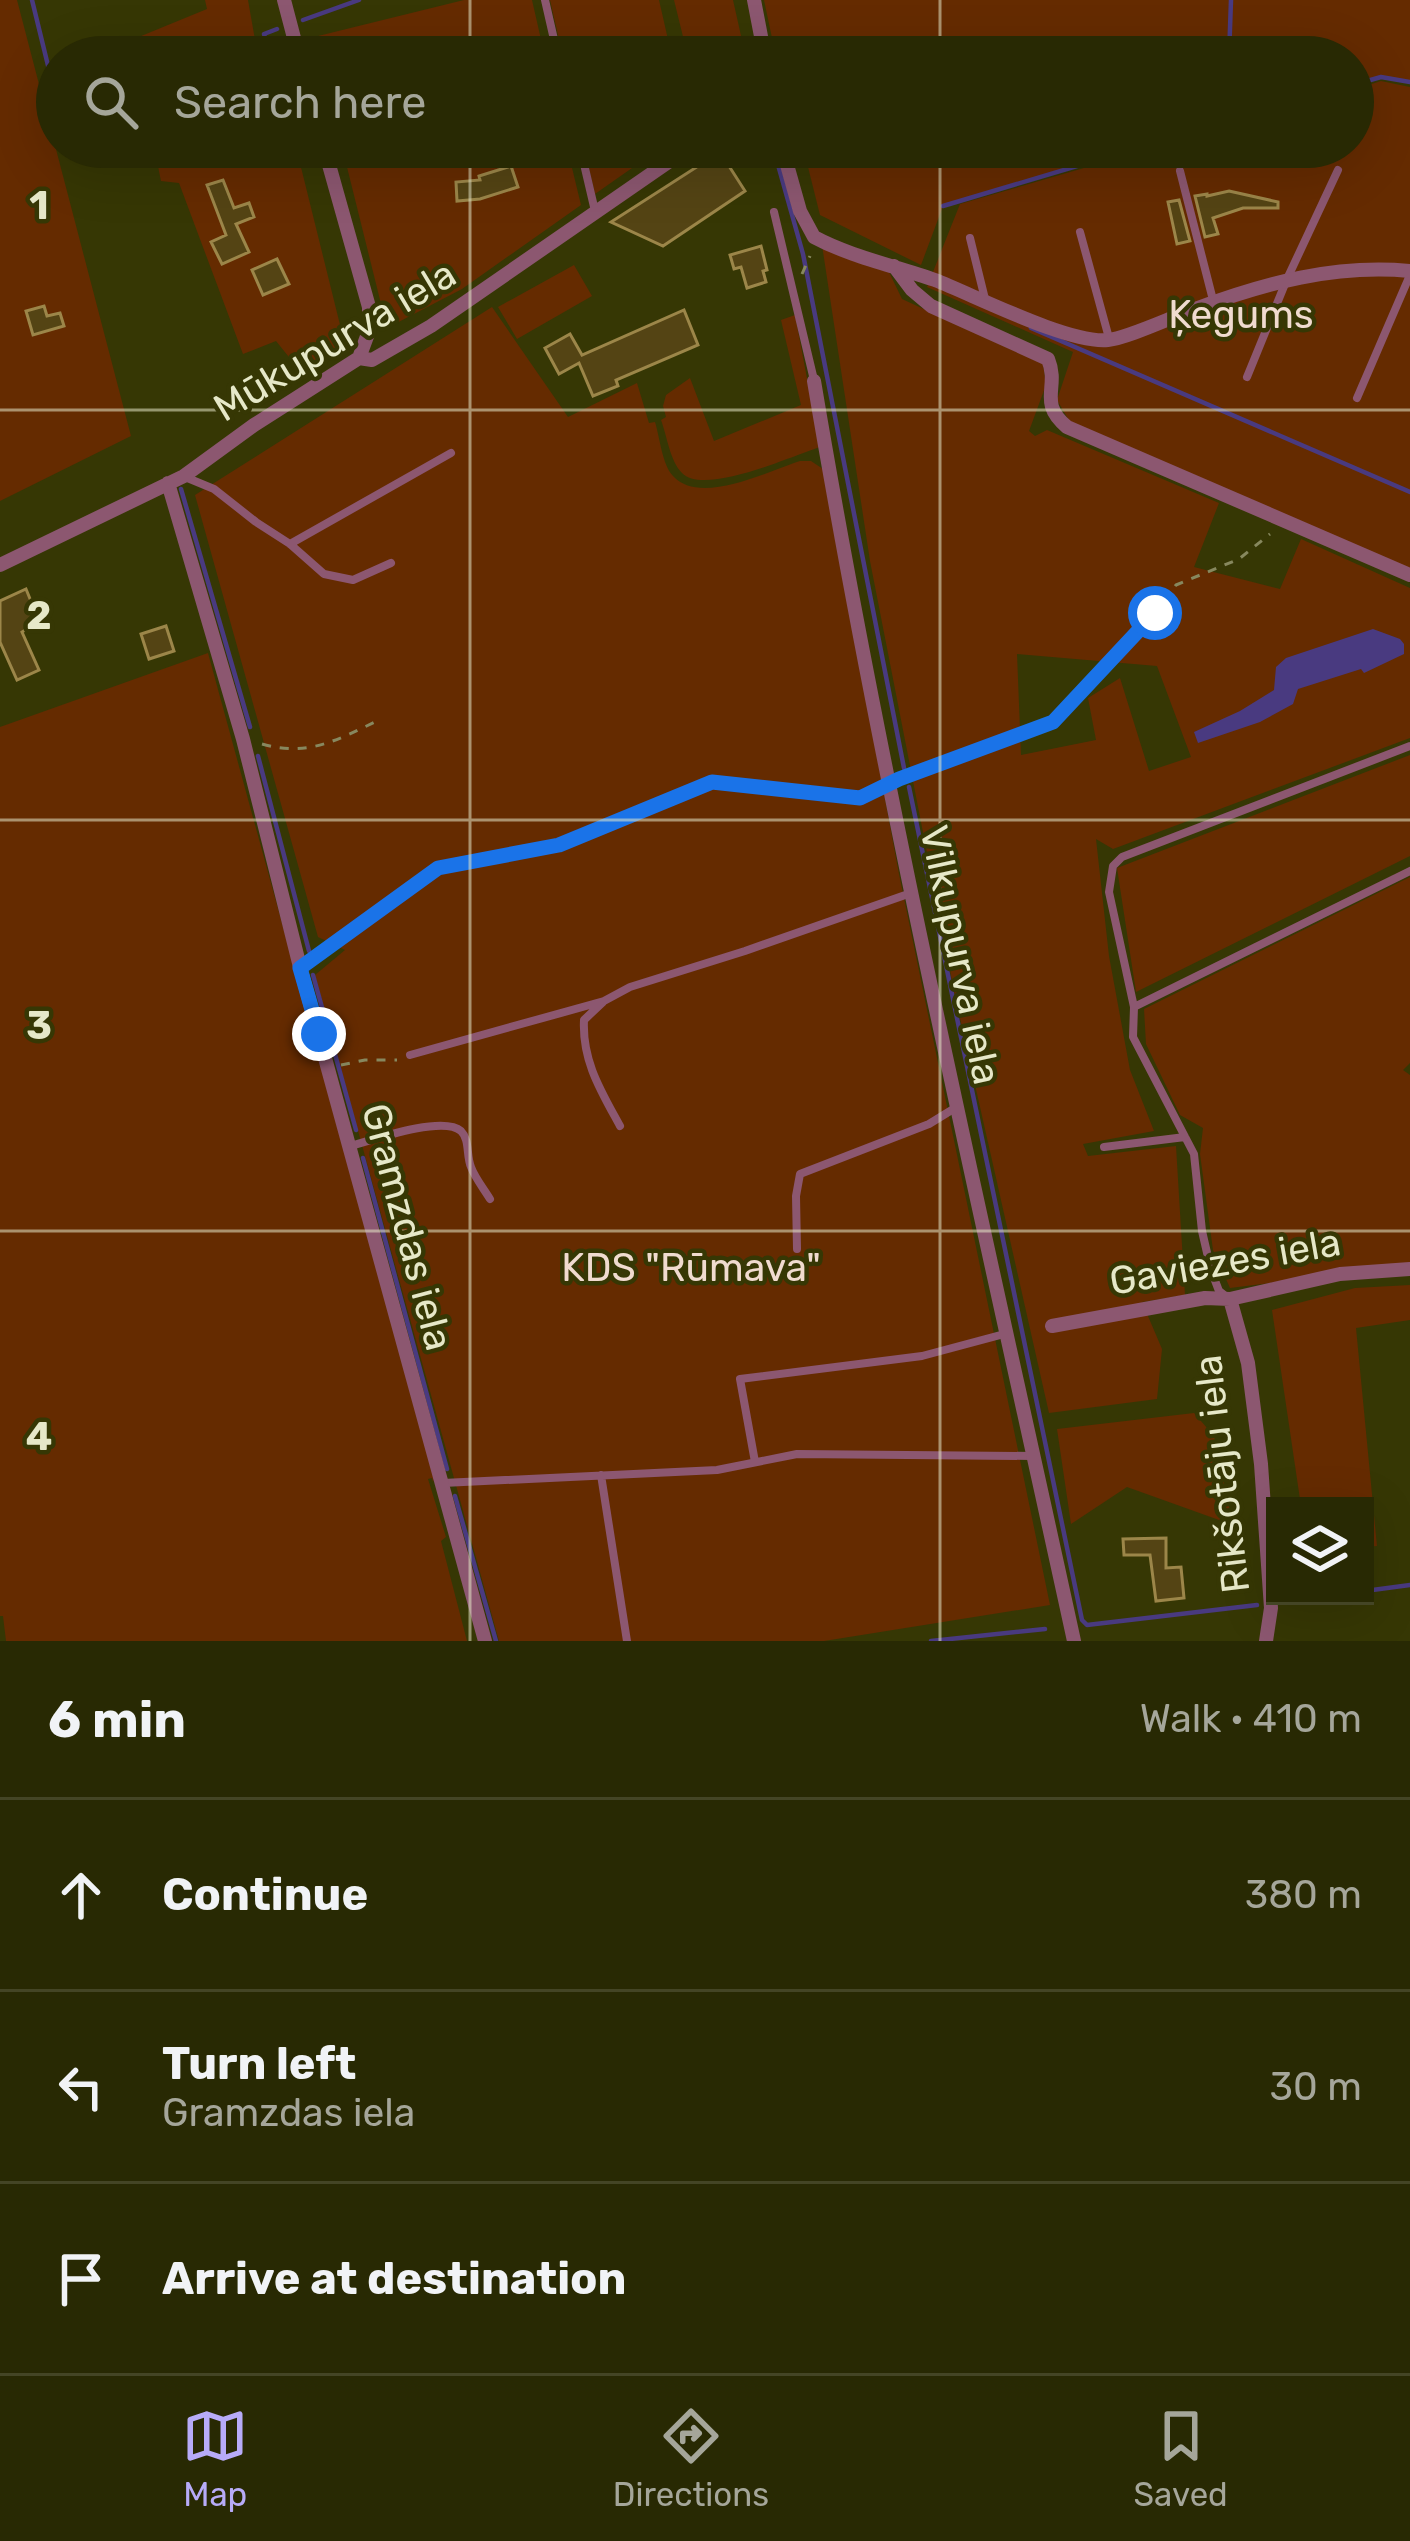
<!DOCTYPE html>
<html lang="en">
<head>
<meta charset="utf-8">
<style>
	body { margin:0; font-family:Rubik,sans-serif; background:#343512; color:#f1f3f6 }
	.controls { position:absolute; right:36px; bottom:36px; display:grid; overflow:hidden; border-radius:0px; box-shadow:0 12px 48px #0002 }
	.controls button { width:108px; height:108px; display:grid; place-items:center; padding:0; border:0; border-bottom:3px solid #444525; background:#282903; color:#f1f3f6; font:60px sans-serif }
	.stop { position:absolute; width:36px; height:36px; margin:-27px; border:9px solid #1a73e8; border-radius:50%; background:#fff }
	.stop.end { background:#1a73e8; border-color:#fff; box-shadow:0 3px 12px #0008 }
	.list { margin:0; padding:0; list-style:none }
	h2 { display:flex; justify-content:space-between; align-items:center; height:156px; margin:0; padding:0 48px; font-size:51px }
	h2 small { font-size:39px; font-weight:400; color:#a5a69a }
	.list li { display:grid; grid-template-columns:78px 1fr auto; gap:36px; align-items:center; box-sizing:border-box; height:192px; padding:0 48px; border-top:3px solid #444525 }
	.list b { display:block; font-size:45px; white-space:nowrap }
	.list p { margin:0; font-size:39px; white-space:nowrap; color:#a5a69a }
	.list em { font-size:39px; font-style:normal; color:#a5a69a }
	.icon { flex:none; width:66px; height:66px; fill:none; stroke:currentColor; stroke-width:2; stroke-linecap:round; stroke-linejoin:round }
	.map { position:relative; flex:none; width:1410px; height:1641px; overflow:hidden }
	.search { position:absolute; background:#282903; box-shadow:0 12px 48px #0002; left:36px; right:36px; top:36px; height:132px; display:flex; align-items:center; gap:30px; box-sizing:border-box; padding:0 42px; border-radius:66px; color:#a5a69a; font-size:45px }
	.sheet { height:732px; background:#282903 }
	nav { display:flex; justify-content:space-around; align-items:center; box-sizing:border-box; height:168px; border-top:3px solid #444525; background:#282903; font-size:33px; color:#a5a69a }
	nav a { display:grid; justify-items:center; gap:6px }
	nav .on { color:#b7abf8 }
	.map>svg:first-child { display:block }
	.green { fill:#652b00; fill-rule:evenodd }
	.water { fill:#493a80 }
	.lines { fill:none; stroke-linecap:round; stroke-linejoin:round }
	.stream { stroke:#493a80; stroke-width:4.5 }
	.building { fill:#544414; stroke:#9c8649; stroke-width:3 }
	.path { stroke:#87885e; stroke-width:3; stroke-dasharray:9 9; stroke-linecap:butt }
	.service { stroke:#8c5770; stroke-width:8 }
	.minor { stroke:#8c5770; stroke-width:14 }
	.route { stroke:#1a73e8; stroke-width:15 }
	.grid { fill:none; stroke:#e6e8c8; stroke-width:3; stroke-opacity:0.55 }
	.labels { text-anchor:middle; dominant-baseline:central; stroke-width:9; stroke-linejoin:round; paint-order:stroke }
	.park-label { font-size:39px; fill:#f0dbcf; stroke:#363704 }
	.street-label { font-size:39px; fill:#e6e8c8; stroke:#363704 }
	.grid-label { font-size:39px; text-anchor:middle; font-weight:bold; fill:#e6e8c8; stroke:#363704; stroke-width:9; stroke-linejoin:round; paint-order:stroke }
</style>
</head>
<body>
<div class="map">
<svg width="1410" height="1641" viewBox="0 0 1410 1641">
	<rect width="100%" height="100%" fill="#363704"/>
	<!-- green -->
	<path class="green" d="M0,0H17L131,436L0,501Z
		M205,0H248L258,57H90L207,9Z
		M464,0H532L545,57H319L314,37Z
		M550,0H659L672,57H563Z
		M674,0H733L744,49L743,57H688Z
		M764,0H1410V82L1381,77L1353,85V57H776Z
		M1381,81L1410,87V571L1070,422L1057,400L1073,352L927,287L960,204L1156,147H1353V90Z
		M154,147H296L346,349L301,372L276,341L243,354L179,183L161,181Z
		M342,147H567L581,205L462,289L387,328Z
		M584,147H662L595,194Z
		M803,147H1141L943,206L921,265L820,215Z
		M822,245L889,272L902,299L1043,364L1046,385L1029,431L1035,436L1047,430L1219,503L1194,567L1280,589L1301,539L1410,588V738L1113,849L1096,839L1109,956L1130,1070L1154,1131L1083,1144L1088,1156L1176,1146L1185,1295L1142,1302L1162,1349L1157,1399L1049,1413L955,996L870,561ZM1017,654L1157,666L1191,757L1149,771L1120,678L1088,698L1096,740L1021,755Z
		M574,265L592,296L517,339L498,307Z
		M492,307L568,417L637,383L649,423L655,422C660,438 662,464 673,476C700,506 768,471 800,461H811L823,469L899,874L1050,1605L824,1641H499L315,975L345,950L318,937L195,495Z
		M795,315L820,447C792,456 704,496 682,473C670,461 667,436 661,420L666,417L663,406L666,395L690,378L714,441L801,405L781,320Z
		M208,653L434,1479L433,1482L432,1478L428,1479L446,1537L441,1541L467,1641H6L3,1616H0V727Z
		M1410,755V856L1136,992L1117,868Z
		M1410,877V1063L1403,1070L1410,1075V1265L1230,1288L1213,1250L1200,1154L1203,1128L1180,1115L1146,1044L1144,1009Z
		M1410,1285V1320L1356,1328L1377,1546L1365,1547V1506H1301L1272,1310L1355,1288Z
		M1194,1413L1214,1436L1233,1525L1127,1487L1071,1524L1057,1429Z"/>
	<!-- water -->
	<path class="water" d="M1373,629L1400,639L1404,644V654L1364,673L1361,669L1298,689L1293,704L1260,722L1198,743L1194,732L1240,711L1274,690L1276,667L1286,658Z"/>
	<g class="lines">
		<!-- stream -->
		<path class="stream" d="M32,0L53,86
			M303,20L359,0
			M270,57L264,34L277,29
			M1229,57L1231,0
			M1353,85L1381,77L1410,82
			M773,147L803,254L904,768
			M943,206L1141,147
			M1031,328L1410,492
			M181,489L250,727
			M258,756L309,951
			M909,787L1082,1620L1087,1625L1257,1605
			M313,975L356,1130
			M363,1158L447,1469
			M455,1496L496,1641
			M1365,1591L1410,1585
			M1272,1603L1326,1596
			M931,1641L1045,1629"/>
	</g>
	<!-- building -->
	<path class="building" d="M720,152L745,191L663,246L611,222Z
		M511,166L518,187L480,199L457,201L456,182L480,180L479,176Z
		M223,180L234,208L249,203L254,217L236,224L249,252L222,264L211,242L226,235L207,185Z
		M1229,191L1278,202V208H1243L1213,218L1218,234L1205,237L1195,196L1207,194V196Z
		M1179,200L1190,241L1177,244L1168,202Z
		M761,246L767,270L763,271L766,282L747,288L741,267L734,269L730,255Z
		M277,259L289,284L263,295L252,270Z
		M44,306L47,316L60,313L64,326L33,335L26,311Z
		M684,310L698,345L616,380L618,386L593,396L579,363L559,374L545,348L570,334L582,355Z
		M26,589L39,621L22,632L39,670L17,680L0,642V601Z
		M166,626L174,651L149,659L141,634Z
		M1166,1538V1568L1181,1567L1184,1598L1156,1601L1150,1555H1124L1123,1539Z"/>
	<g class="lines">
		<!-- path -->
		<path class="path" d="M802,274L810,256
			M262,744C309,757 337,740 379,720
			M904,778L1053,722L1155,613L1176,585L1239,559L1270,534
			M316,956L438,867L559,845L712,782L860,798L874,792
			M341,1065L365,1060H397"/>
		<!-- service -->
		<path class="service" d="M545,0L558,57
			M580,147L595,211
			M1180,171L1213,300
			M774,212L814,380
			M1080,232L1109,338
			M970,238L985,299
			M1247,377L1287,279L1338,170
			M1357,398L1410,275
			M185,477L214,489L256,522L290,544L324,574L353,580L391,563
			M290,544L451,453
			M603,1002L584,1020C582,1061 601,1091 620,1126
			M1134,1007L1410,871
			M410,1055L604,1001L630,987L745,951L911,893
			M351,1146C372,1140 443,1115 461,1131C470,1140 466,1155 471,1167C475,1178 484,1189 490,1199
			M1104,1147L1185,1137
			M797,1249L796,1196L800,1174L929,1124L955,1108
			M1228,1298L1219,1291L1211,1270L1202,1231L1194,1154L1133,1037L1134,1007L1109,892L1113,866L1122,857L1410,746
			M755,1462L740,1379L922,1356L1008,1333
			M601,1475L627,1641
			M443,1483L717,1470L797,1454L1032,1456"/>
		<!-- minor -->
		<path class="minor" d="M284,0L299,57
			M754,0L765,57
			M324,147L369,307V331L359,358
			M782,147L800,211L814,237C851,257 896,266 935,280C976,296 1069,344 1108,340C1128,338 1174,316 1195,309C1265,283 1335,264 1410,271
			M894,266L912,290L931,306L1048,359C1060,388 1037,402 1067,427L1410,575
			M814,381C885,804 983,1222 1074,1641
			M168,483L243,739L300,967L485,1641
			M0,565L184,476L254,425L359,358L372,360L431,326L690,147
			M1230,1299L1248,1363L1261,1464L1271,1608L1266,1641
			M1052,1326L1205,1298L1230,1299L1340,1274L1410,1269"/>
	</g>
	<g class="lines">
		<!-- route -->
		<path class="route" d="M319,1034L300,968L438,868L559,845L712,782L860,798L899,779L1053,722L1155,613"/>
	</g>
	<!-- grid -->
	<path class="grid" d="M470,0V57M940,0V57M470,147V1641M940,147V1641M0,410H1410M0,820H1410M0,1231H1410"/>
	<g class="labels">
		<!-- park labels -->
		<g class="park-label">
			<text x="1241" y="315">Ķegums</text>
			<text x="691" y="1268">KDS "Rūmava"</text>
		</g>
		<!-- street labels -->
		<g class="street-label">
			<text transform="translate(335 341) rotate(-31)">Mūkupurva iela</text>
			<text transform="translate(960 955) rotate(78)">Vilkupurva iela</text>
			<text transform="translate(407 1227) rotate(75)">Gramzdas iela</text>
			<text transform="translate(1225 1262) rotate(-10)">Gaviezes iela</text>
			<text transform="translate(1222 1474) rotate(-97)">Rikšotāju iela</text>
		</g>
	</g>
	<g class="grid-label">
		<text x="39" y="219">1</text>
		<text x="39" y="629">2</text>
		<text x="39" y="1039">3</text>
		<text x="39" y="1450">4</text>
	</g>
</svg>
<div class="controls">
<button><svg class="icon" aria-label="layers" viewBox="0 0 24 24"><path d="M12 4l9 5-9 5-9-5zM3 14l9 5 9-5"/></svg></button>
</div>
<div class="stop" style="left:1155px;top:613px"></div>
<div class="stop end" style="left:319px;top:1034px"></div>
<div class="search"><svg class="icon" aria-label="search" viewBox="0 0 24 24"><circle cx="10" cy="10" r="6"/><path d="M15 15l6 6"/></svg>Search here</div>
</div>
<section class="sheet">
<h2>6 min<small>Walk · 410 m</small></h2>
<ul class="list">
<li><svg class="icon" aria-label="ahead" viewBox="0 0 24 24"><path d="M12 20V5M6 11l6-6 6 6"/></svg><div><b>Continue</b></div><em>380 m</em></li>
<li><svg class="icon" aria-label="left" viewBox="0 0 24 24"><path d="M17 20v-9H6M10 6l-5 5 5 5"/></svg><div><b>Turn left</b><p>Gramzdas iela</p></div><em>30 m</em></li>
<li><svg class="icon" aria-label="arrive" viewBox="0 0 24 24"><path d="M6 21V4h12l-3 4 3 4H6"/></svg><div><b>Arrive at destination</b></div></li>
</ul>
</section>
<nav>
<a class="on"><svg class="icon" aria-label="map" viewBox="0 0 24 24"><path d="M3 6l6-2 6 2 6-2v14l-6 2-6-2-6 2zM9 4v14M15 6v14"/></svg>Map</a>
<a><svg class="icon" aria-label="directions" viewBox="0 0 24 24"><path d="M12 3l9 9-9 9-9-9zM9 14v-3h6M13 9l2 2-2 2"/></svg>Directions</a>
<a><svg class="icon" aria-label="saved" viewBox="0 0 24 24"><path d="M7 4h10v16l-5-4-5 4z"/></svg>Saved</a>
</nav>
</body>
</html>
